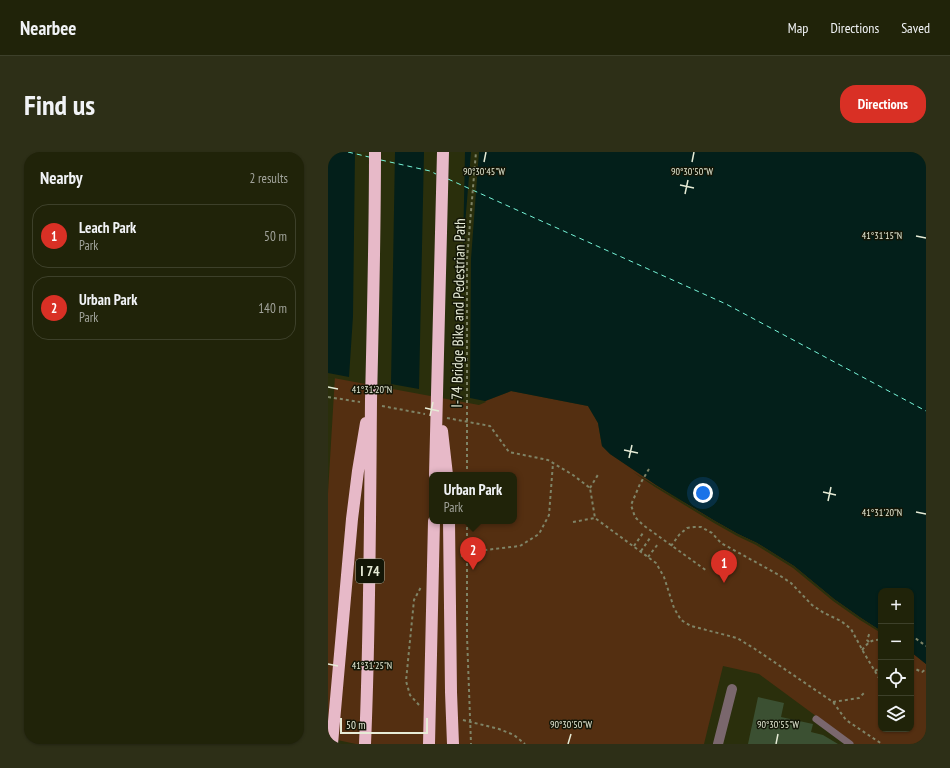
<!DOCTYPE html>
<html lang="en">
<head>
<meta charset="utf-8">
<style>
	body { margin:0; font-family:"PT Sans Narrow",sans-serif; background:#2d2f17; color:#f1f3f6 }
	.controls { position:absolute; right:12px; bottom:12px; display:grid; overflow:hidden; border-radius:8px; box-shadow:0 1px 3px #0004 }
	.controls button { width:36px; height:36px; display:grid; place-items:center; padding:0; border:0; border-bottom:1px solid #3d402a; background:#202309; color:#f1f3f6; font:20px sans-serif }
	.scale { position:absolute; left:12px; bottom:10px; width:88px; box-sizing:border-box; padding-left:4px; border:2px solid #e7ecd7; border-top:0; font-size:11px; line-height:14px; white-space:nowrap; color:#e7ecd7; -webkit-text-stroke:3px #131607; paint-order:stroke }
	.you { position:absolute; left:375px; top:341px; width:14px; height:14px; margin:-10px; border:3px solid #fff; border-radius:50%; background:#1a73e8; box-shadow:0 0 0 6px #1a73e833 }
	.badge { display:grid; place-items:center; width:26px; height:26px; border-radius:50%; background:#d93025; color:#fff; font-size:13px; font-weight:700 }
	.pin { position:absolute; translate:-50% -33px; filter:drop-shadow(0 1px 2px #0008) }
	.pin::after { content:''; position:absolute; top:21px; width:14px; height:12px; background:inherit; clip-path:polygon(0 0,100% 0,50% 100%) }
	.popup { position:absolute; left:101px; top:320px; width:88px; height:52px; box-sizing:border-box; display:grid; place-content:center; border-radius:8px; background:#202309; filter:drop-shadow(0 1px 3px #0005); font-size:13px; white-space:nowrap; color:#a2a49c }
	.popup b { font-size:15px; color:#f1f3f6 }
	.popup::after { content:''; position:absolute; left:50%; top:100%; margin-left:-8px; border:8px solid transparent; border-top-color:#202309 }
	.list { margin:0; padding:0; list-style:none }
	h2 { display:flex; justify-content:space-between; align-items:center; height:52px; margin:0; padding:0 16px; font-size:17px }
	h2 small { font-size:13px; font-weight:400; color:#a2a49c }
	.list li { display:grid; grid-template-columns:26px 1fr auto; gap:12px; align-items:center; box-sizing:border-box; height:64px; margin:0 8px 8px; padding:0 8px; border:1px solid #3d402a; border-radius:16px }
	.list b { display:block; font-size:15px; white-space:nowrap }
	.list p { margin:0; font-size:13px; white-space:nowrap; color:#a2a49c }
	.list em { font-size:13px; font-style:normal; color:#a2a49c }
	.icon { flex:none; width:22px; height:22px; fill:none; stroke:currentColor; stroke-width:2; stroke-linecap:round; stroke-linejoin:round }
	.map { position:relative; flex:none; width:598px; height:592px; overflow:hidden; border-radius:16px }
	header { display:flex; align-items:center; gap:24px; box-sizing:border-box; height:56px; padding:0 20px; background:#202309; border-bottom:1px solid #3d402a }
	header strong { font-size:19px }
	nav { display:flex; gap:22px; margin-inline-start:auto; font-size:14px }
	.intro { display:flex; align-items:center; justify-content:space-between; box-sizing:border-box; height:96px; padding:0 24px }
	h1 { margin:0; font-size:28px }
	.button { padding:10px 18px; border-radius:16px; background:#d93025; color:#fff; font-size:14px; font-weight:700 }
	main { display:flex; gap:24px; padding:0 24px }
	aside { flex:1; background:#202309; border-radius:16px; box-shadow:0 1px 3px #0004 }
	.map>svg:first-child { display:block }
	.green { fill:#542f11; fill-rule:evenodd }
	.water { fill:#031f1a }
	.pier { fill:#2a2f0c }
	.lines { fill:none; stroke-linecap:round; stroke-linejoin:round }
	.ferry { stroke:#77f5d9; stroke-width:1; stroke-dasharray:5 4; stroke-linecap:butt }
	.building { fill:#3b5032 }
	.path { stroke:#7f8467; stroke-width:2; stroke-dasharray:3 3; stroke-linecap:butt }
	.lane { stroke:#7a676d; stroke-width:7 }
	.street { stroke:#7a676d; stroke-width:10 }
	.highway { stroke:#e7b9c8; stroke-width:12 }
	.ticks { fill:none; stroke:#e7ecd7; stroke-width:1.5 }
	.labels { text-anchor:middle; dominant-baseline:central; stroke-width:3; stroke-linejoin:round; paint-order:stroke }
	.shield { fill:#131607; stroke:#a7ac99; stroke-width:1 }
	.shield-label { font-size:14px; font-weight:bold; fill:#e7ecd7 }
	.street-label { font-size:15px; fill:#e7ecd7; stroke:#131607 }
	.ticks-label { font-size:10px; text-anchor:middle; fill:#e7ecd7; stroke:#131607; stroke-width:3; stroke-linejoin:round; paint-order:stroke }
</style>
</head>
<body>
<header>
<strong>Nearbee</strong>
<nav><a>Map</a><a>Directions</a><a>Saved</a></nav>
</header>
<div class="intro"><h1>Find us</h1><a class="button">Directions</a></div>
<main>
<aside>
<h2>Nearby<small>2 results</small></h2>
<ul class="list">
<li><span class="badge">1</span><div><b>Leach Park</b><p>Park</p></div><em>50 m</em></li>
<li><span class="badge">2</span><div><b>Urban Park</b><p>Park</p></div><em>140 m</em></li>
</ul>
</aside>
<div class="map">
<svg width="598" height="592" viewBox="0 0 598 592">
	<rect width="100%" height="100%" fill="#2a2f0c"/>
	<!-- green -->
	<path class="green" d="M7,224L152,251L183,239L260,254L270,271L274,294L282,302L328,333L351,348L494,420L553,479V577H583V500L598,512V592H526L431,522L395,514L376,592H28L0,586V341ZM104,323H186V369H104Z"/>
	<!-- water -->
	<path class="water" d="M0,0H598V512L583,500V439H553V479L533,466L506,447L466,414L429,391L410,382L387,369L328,333L282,302L274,294L270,271L260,254L183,239L152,251L0,223Z"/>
	<!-- pier -->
	<path class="pier" d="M27,0H67L63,232L91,237L96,0H137L135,97L143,0H151L143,107L142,246L157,249L158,250L151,253L0,225V221L21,225L25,164Z
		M305,320L387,369L410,382L429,391L466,414L506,447L533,466L553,479V481L532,468L505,449L465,416L428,393L409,384L386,371L327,335Z"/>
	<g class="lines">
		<!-- ferry -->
		<path class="ferry" d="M20,0L41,5
			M53,8L102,19L108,22
			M120,27L398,152L598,259"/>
	</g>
	<!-- building -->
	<path class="building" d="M430,545L456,551L453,565L485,572L483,580L495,583L510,592H420Z"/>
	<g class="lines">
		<!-- path -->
		<path class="path" d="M0,245L32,250
			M54,254L97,262
			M119,266L162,274L181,300L220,308L245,323L262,336L267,366L328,411L336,425L346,456L353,468L363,474L409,486L427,497L505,550L518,568L554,592
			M321,317L312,332L303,353L307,365L315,373L379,419
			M139,323V107L148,0
			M262,336L271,321
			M139,369V484L143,592
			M245,370L267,366
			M306,394L315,381
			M343,394L351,383L359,376L366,375H373L384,381L393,391L451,423L463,431L484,453L496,461L513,469L523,477L536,501L551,526
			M313,399L322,386
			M133,404L157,398L192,394L211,382L221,363L225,311
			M320,405L330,392
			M583,483L598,494
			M541,490L539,488L542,480
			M534,498C540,491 543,487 553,488
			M583,515L594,520L598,517
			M547,519L553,515
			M505,550L531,546L536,541
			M91,553L82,543L78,529L86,448L93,435
			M135,568L171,577L186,583L197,592"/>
		<!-- lane -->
		<path class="lane" d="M488,567L522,592"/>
		<!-- street -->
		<path class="street" d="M390,592L404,537"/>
		<!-- highway -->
		<path class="highway" d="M114,279L119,323
			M107,323L115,0
			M121,369L123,540L125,592
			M4,592L24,367L30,319L38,271
			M37,592C42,477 42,363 43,248C45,165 47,83 47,0
			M101,592L106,369"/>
	</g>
	<!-- ticks -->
	<path class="ticks" d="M156,10L158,0M364,10L366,0M352,33L366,36M357,42L360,28M588,84L598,86M0,235L10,237M97,256L111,259M102,264L105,250M296,298L310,301M301,306L304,293M495,340L508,343M500,349L503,335M588,360L598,362M0,512L10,514M240,592L243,582M448,592L450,582"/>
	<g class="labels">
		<!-- shield labels -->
		<rect class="shield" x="28" y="407" width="28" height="24" rx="3"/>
		<g class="shield-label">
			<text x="42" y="419">I 74</text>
		</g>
		<!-- street labels -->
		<g class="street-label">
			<text transform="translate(130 161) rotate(-89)">I-74 Bridge Bike and Pedestrian Path</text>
		</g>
	</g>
	<g class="ticks-label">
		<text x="156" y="23">90°30'45"W</text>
		<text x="364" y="23">90°30'50"W</text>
		<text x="554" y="87">41°31'15"N</text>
		<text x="44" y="241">41°31'20"N</text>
		<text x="554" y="364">41°31'20"N</text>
		<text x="44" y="517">41°31'25"N</text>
		<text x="243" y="576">90°30'50"W</text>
		<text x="450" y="576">90°30'55"W</text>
	</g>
</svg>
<div class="controls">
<button>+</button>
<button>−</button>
<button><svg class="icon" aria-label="locate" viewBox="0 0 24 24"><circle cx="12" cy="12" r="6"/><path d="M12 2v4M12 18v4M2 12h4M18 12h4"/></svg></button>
<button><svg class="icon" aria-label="layers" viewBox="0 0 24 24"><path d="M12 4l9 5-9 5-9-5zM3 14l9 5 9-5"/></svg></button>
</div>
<div class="scale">50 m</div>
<div class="you"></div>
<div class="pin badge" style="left:396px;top:431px">1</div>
<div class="pin badge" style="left:145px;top:418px">2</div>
<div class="popup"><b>Urban Park</b>Park</div>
</div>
</main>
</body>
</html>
